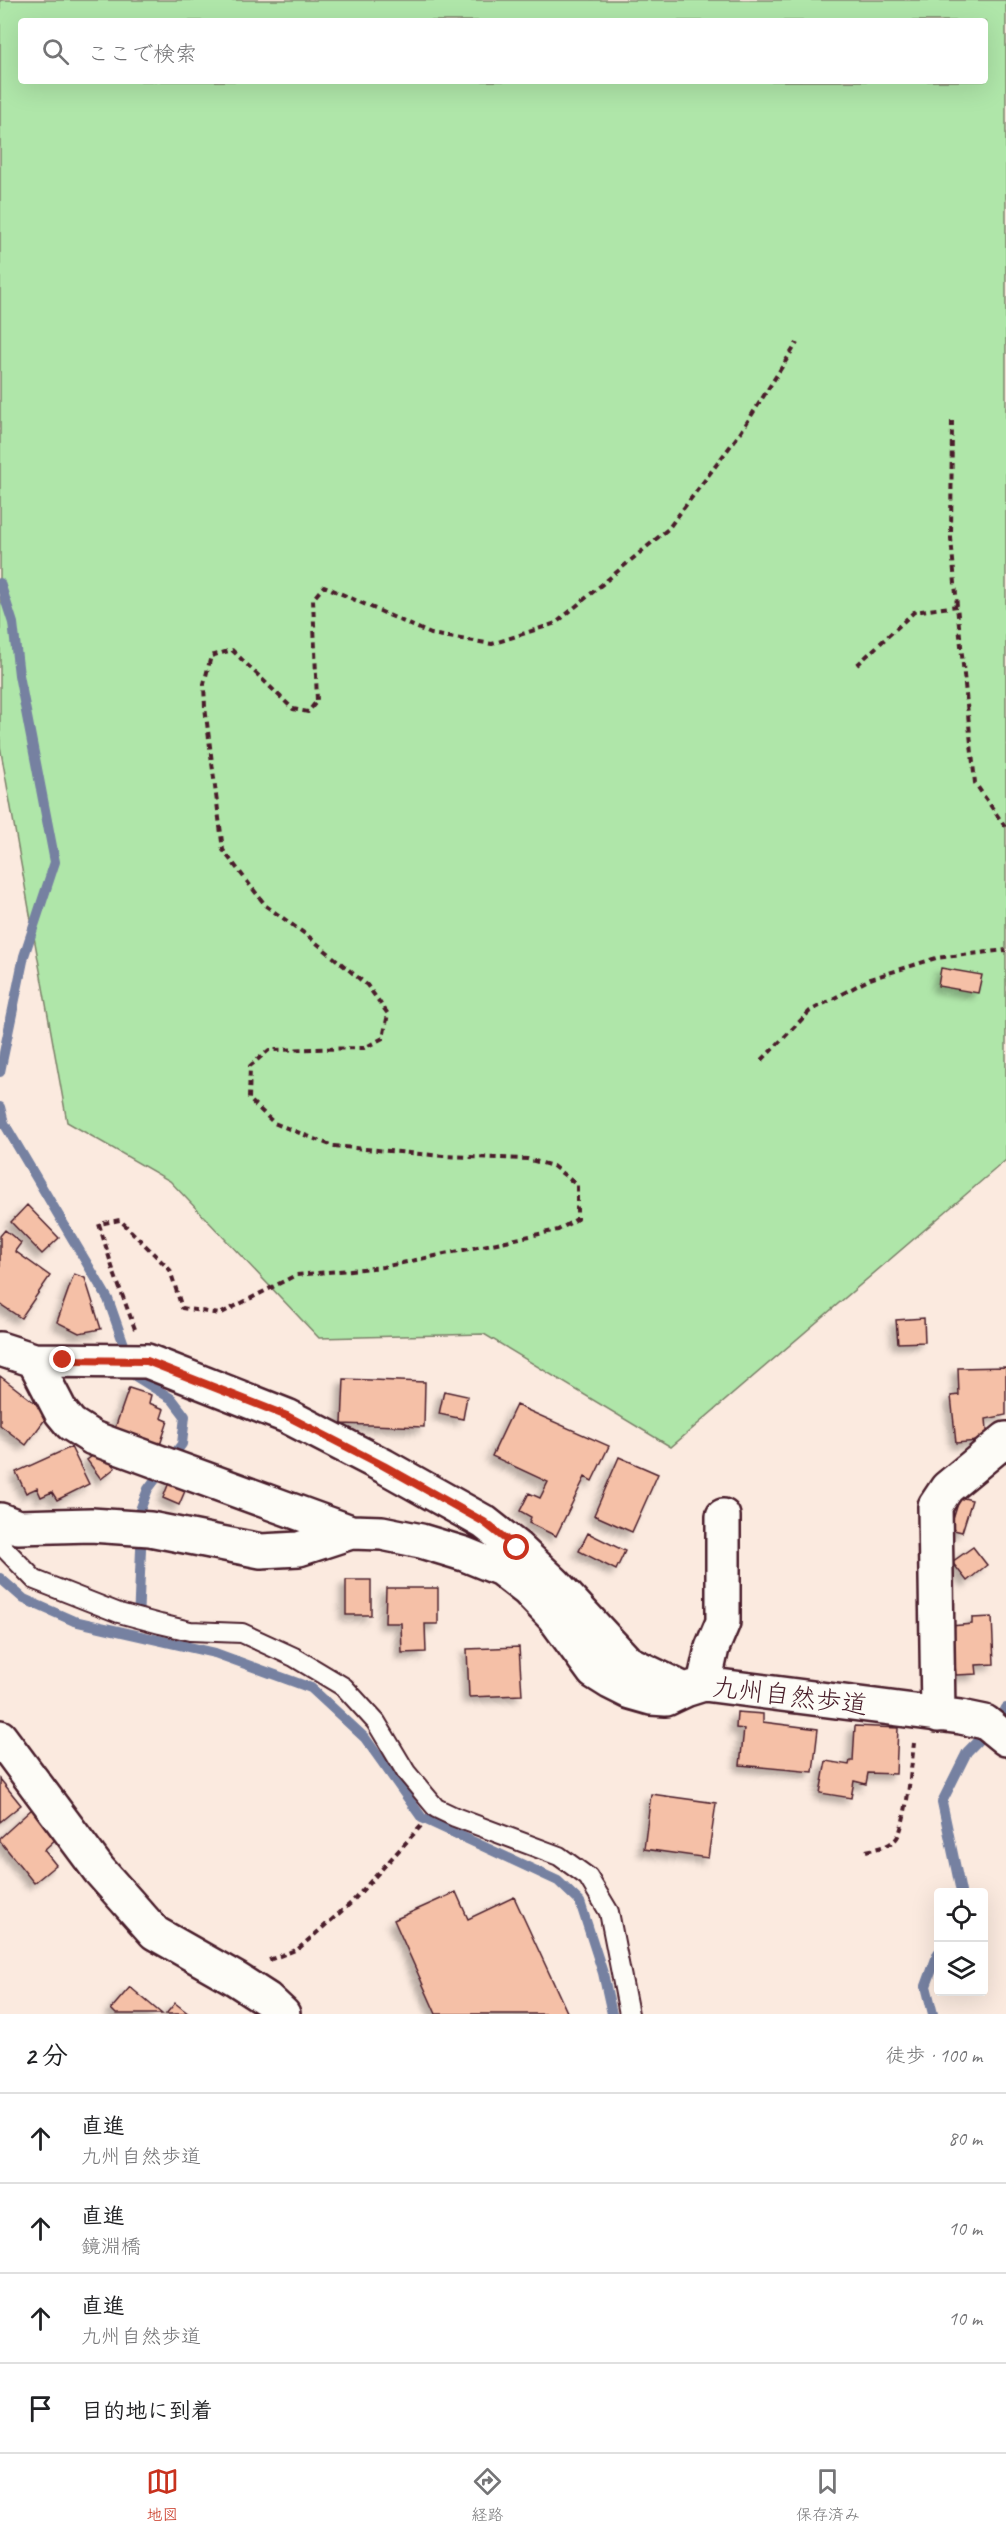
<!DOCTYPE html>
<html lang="ja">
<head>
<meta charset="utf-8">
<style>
	body { margin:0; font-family:Caveat,"Klee One",sans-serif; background:#f2f2f2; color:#202124 }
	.controls { position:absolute; right:18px; bottom:18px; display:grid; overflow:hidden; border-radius:6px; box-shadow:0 6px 24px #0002 }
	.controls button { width:54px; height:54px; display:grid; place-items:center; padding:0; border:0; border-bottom:2px solid #e0e0e0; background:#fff; color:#202124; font:30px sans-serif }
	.stop { position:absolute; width:18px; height:18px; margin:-14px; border:4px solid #c8321e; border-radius:50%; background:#fff }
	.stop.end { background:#c8321e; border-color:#fff; box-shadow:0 2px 6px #0008 }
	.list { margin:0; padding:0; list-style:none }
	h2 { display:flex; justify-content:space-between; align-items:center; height:78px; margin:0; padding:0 24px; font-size:26px }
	h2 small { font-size:20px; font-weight:400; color:#757577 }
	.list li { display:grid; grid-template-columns:39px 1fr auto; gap:18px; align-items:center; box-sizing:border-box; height:90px; padding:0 24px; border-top:2px solid #e0e0e0 }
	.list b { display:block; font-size:22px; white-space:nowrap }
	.list p { margin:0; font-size:20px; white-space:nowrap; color:#757577 }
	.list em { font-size:20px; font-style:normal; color:#757577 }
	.icon { flex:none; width:33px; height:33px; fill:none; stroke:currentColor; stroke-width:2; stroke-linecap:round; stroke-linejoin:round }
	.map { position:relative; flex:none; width:1006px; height:2014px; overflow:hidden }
	.search { position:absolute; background:#fff; box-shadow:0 6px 24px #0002; left:18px; right:18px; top:18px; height:66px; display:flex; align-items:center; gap:15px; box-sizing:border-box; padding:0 21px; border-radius:6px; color:#757577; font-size:22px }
	.sheet { height:438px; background:#fff }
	nav { display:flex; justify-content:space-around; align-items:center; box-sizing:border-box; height:84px; border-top:2px solid #e0e0e0; background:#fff; font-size:16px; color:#757577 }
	nav a { display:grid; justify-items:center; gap:3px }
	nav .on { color:#c8321e }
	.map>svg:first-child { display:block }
	.green { fill:#afe6a9; stroke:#7c826a; stroke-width:1.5; fill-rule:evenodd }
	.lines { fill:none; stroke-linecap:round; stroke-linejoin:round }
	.stream { stroke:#7681a1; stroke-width:10 }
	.building { fill:#f5c0a7; stroke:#4a1f2b; stroke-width:1.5; filter:url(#shadow) }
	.lane-casing { stroke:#4a1f2b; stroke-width:22 }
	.street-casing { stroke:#4a1f2b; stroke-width:38 }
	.path { stroke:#4a1f2b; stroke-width:4; stroke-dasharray:6 4.5; stroke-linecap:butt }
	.lane { stroke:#fdfcf7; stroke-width:18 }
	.street { stroke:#fdfcf7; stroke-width:33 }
	.route { stroke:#c8321e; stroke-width:8 }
	.labels { text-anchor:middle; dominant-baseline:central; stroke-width:4.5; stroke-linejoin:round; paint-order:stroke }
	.street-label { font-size:26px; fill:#4a1f2b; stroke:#fdfcf7 }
</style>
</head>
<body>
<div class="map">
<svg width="1006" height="2014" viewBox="0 0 1006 2014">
	<defs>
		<filter id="shadow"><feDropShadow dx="-5.5" dy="5.5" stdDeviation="3" flood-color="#0004"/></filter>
	</defs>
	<rect width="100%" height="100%" fill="#fbeadf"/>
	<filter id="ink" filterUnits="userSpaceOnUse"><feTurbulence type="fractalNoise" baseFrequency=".0167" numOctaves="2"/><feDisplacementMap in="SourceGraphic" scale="12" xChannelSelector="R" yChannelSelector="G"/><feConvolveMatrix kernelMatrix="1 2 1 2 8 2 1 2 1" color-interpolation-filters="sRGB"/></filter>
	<g filter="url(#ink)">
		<!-- green -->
		<path class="green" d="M0,0H1006V1160L671,1447L484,1334L319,1338L170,1181L67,1122L0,746ZM21,21H985V81H21Z"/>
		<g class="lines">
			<!-- stream -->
			<path class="stream" d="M0,583L13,623L19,675L55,862L24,956L0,1072
				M0,1107L4,1123L108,1299L135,1376L172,1399L185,1416L182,1444L148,1489L140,1510L141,1549L138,1623
				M0,1578L24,1599L74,1621L215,1653L311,1688L365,1738L422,1818L558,1881L580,1902L603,1973L612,2014
				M961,1892L942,1802L967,1752L1002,1716L1006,1708
				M933,2014L926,1986L938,1953"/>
		</g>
		<!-- building -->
		<path class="building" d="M941,968L982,975L978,993L938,986Z
			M27,1205L59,1238L42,1254L11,1222Z
			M5,1230L21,1243L15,1251L50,1276L21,1318L0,1304V1236Z
			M74,1274L85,1278L101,1329L79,1333L57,1322Z
			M924,1318L925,1342L898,1343L896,1320Z
			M1006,1367V1415L986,1419L988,1440L956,1443L951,1396L959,1395L958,1368Z
			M0,1376L49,1414L26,1445L0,1425Z
			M344,1379L425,1382L424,1427L342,1424Z
			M129,1388L151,1395L149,1403L164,1409L161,1418L168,1421L159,1448L114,1431Z
			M444,1391L467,1396L463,1419L439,1414Z
			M516,1405L609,1446L592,1481L585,1477L556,1536L529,1523L531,1517L520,1511L529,1493L540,1498L548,1482L492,1456Z
			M71,1447L89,1484L57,1500L52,1492L41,1497L37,1488L26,1493L16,1472Z
			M100,1450L115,1468L101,1479L87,1460Z
			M619,1457L658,1474L632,1532L594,1515Z
			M171,1477L188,1484L179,1505L163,1498Z
			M960,1497L972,1500L962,1532L950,1529Z
			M588,1533L625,1551L616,1570L579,1551Z
			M973,1547L987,1565L967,1581L952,1562Z
			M346,1580H371V1615H346Z
			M386,1588H438V1624H425L426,1652L402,1653L401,1623H385Z
			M992,1617L994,1664L976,1665L977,1674L956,1675L951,1626L972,1624V1618Z
			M519,1647L522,1695L469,1697L467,1649Z
			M737,1712L763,1714V1722L818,1729L813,1772L740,1765L744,1729L736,1728Z
			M855,1726L898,1728L896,1774L868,1773L866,1784L854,1781L851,1798L820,1793L826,1761L849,1765L850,1761H853Z
			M0,1779L21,1805L0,1822Z
			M651,1794L716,1803L708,1858L644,1849Z
			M33,1808L58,1837L44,1850L56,1865L34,1883L0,1841V1838Z
			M456,1892L468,1919L514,1897L567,2012L563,2014H436L394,1920Z
			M130,1987L162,2014H116L111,2009Z
			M175,2003L189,2014H166Z"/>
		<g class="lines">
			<defs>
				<path id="lane" d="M0,1544L35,1580L119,1613L160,1624L190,1631L242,1633L294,1657L344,1687L376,1722L406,1772L436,1808L455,1817L559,1856L588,1877L609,1912L629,2014"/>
				<path id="street" d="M0,1349L34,1360L147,1361L287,1416L384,1466L484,1522L517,1548L554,1583L627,1662L685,1690L704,1684L961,1717L985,1722L1006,1739
					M34,1360L61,1412L71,1424L93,1438L351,1532
					M0,1520L18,1527L91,1525L150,1529L261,1551L299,1549L351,1532L382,1533L421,1541L464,1554L501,1569L528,1590L553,1616L594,1672L610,1682L630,1692L651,1698L666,1699L685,1690
					M704,1684L712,1648L723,1622V1516
					M938,1715L935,1506L947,1488L1006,1439
					M0,1737L99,1870L155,1933L236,1979L267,1999L283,2014"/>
			</defs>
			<!-- lane casing -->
			<use href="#lane" class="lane-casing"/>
			<!-- street casing -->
			<use href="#street" class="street-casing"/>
			<!-- path -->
			<path class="path" d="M952,421L951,538L957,606
				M857,665L914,612L957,606L975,783L1006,828
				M762,1060L810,1011L870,979L936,958L1006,950
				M135,1329L114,1273L99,1224L120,1220L170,1270L182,1308L220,1314L296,1275L383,1267L558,1230L577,1219V1185L553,1166L527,1159L443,1156L333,1146L274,1123L249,1099L250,1066L269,1050L364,1048L383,1038L388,1014L367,985L308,936L266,906L223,850L205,707L204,684L211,656L232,650L293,709L308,712L317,701L313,599L324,586L431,634L492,644L556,623L668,529L741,432L797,343
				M866,1851C878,1848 888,1847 896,1839C906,1828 912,1760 914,1743
				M269,1960L298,1949L351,1903L421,1826"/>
			<!-- lane -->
			<use href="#lane" class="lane"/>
			<!-- street -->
			<use href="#street" class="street"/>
		</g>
	</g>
	<g class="lines" filter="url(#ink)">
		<!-- route -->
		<path class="route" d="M63,1360L147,1361L287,1416L384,1466L484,1522L517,1548"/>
	</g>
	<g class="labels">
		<!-- street labels -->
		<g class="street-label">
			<text transform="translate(790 1696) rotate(7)">九州自然歩道</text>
		</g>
	</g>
</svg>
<div class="controls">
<button><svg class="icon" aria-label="locate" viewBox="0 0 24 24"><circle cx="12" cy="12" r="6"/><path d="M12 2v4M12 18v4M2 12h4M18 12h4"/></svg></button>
<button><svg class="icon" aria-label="layers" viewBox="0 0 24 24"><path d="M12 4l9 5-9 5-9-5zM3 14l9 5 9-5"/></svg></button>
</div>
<div class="stop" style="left:517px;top:1548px"></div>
<div class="stop end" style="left:63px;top:1360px"></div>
<div class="search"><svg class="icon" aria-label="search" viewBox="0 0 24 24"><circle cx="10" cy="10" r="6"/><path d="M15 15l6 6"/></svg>ここで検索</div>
</div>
<section class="sheet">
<h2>2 分<small>徒歩 · 100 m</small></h2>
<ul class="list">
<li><svg class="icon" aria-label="ahead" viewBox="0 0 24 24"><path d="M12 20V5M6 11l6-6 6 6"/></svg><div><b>直進</b><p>九州自然歩道</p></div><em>80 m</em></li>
<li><svg class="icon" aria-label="ahead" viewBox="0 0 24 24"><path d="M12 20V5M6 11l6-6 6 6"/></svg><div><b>直進</b><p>鏡淵橋</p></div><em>10 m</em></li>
<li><svg class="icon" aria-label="ahead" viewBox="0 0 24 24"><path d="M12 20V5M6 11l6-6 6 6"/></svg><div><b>直進</b><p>九州自然歩道</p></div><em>10 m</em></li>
<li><svg class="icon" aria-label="arrive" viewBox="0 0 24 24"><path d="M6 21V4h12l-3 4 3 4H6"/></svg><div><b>目的地に到着</b></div></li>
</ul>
</section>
<nav>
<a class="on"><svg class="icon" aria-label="map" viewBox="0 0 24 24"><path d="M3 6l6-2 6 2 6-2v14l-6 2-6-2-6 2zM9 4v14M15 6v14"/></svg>地図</a>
<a><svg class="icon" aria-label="directions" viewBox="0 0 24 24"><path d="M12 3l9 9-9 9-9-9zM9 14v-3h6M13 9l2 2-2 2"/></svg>経路</a>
<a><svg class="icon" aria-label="saved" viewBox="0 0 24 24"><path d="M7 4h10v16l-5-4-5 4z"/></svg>保存済み</a>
</nav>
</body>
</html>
